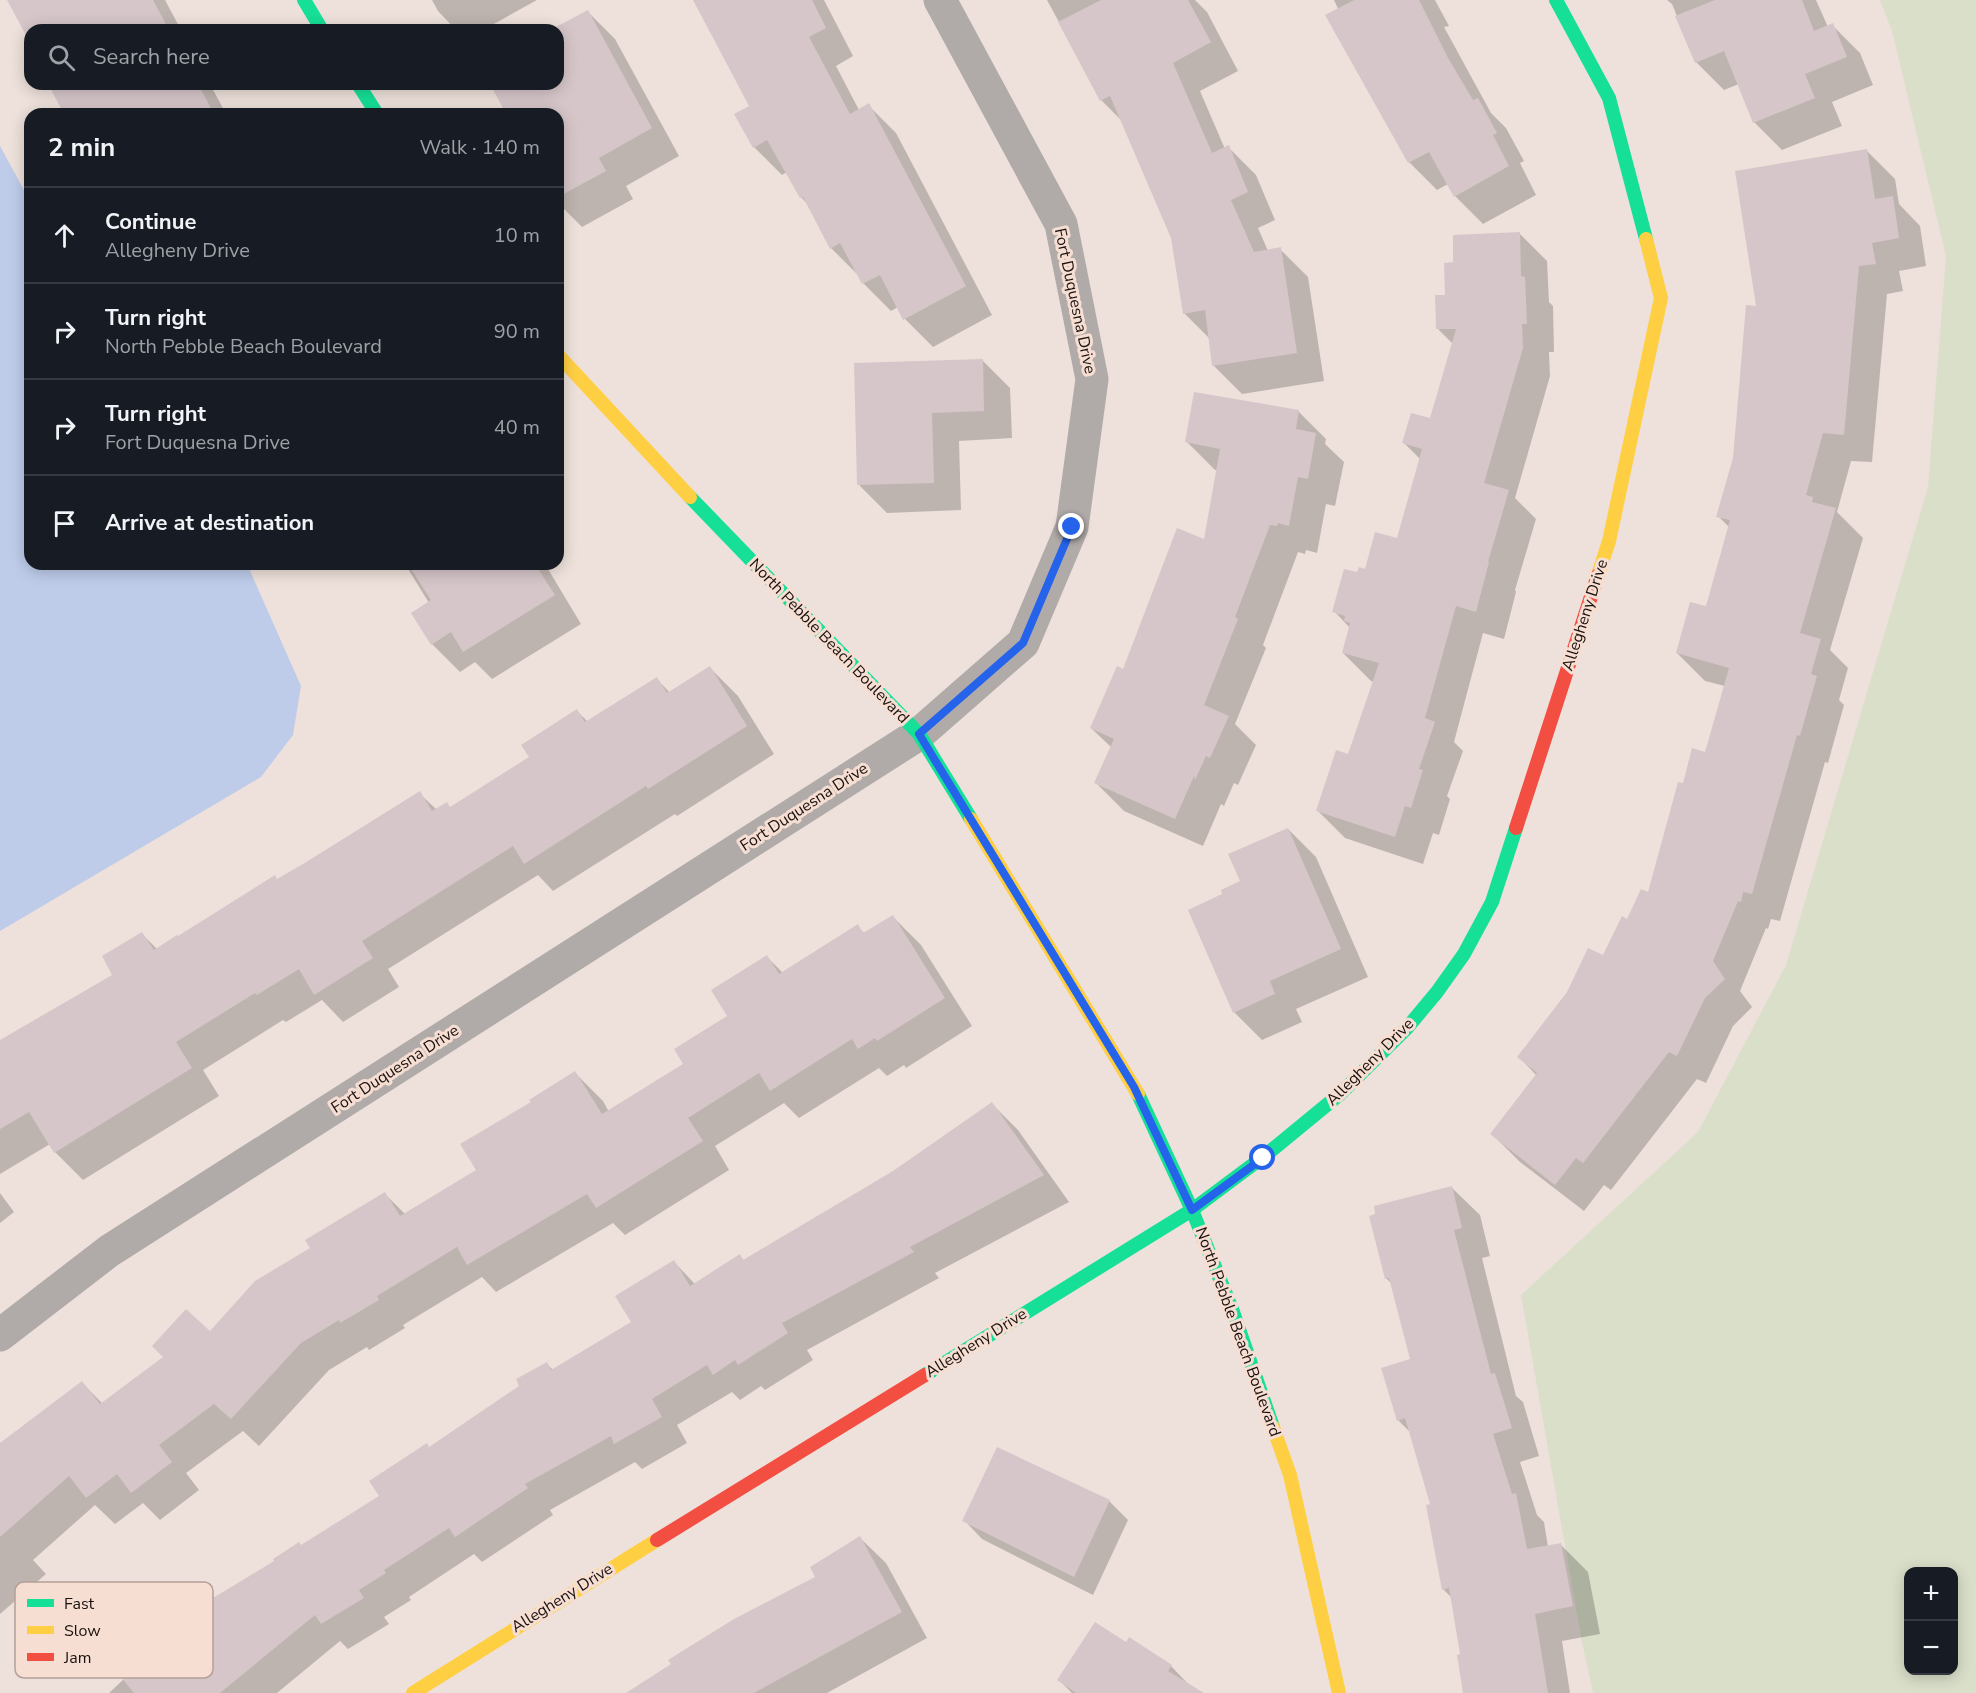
<!DOCTYPE html>
<html lang="en">
<head>
<meta charset="utf-8">
<style>
	body { margin:0; font-family:"Nunito Sans",sans-serif; background:#242831; color:#f1f3f6 }
	.controls { position:absolute; right:18px; bottom:18px; display:grid; overflow:hidden; border-radius:12px; box-shadow:0 3px 15px #0003 }
	.controls button { width:54px; height:54px; display:grid; place-items:center; padding:0; border:0; border-bottom:2px solid #363941; background:#171b24; color:#f1f3f6; font:30px sans-serif }
	.stop { position:absolute; width:18px; height:18px; margin:-14px; border:4px solid #2563eb; border-radius:50%; background:#fff }
	.stop.end { background:#2563eb; border-color:#fff; box-shadow:0 2px 6px #0008 }
	.list { margin:0; padding:0; list-style:none }
	h2 { display:flex; justify-content:space-between; align-items:center; height:78px; margin:0; padding:0 24px; font-size:26px }
	h2 small { font-size:20px; font-weight:400; color:#9ea1a6 }
	.list li { display:grid; grid-template-columns:39px 1fr auto; gap:18px; align-items:center; box-sizing:border-box; height:96px; padding:0 24px; border-top:2px solid #363941 }
	.list b { display:block; font-size:22px; white-space:nowrap }
	.list p { margin:0; font-size:20px; white-space:nowrap; color:#9ea1a6 }
	.list em { font-size:20px; font-style:normal; color:#9ea1a6 }
	.icon { flex:none; width:33px; height:33px; fill:none; stroke:currentColor; stroke-width:2; stroke-linecap:round; stroke-linejoin:round }
	.map { position:relative; flex:none; width:1976px; height:1693px; overflow:hidden }
	.search { position:absolute; background:#171b24; box-shadow:0 3px 15px #0003; left:24px; top:24px; width:540px; height:66px; display:flex; align-items:center; gap:15px; box-sizing:border-box; padding:0 21px; border-radius:18px; color:#9ea1a6; font-size:22px }
	.panel { position:absolute; background:#171b24; box-shadow:0 3px 15px #0003; left:24px; top:108px; width:540px; height:462px; border-radius:18px }
	.map>svg:first-child { display:block }
	.green { fill:#d9dfc9; fill-rule:evenodd }
	.water { fill:#beccea }
	.shadow { fill:#0003 }
	.building { fill:#d6c6c9 }
	.lines { fill:none; stroke-linecap:round; stroke-linejoin:round }
	.street { stroke:#b0aba8; stroke-width:33 }
	.fast { stroke:#16e098; stroke-width:14 }
	.slow { stroke:#ffcf43; stroke-width:14 }
	.jam { stroke:#f24e42; stroke-width:14 }
	.route { stroke:#2563eb; stroke-width:8 }
	.labels { text-anchor:middle; dominant-baseline:central; stroke-width:6; stroke-linejoin:round; paint-order:stroke }
	.street-label { font-size:16px; fill:#19110e; stroke:#f6ded3 }
	.key { fill:#f6ded3; stroke:#b4a098; stroke-width:1.5 }
	.key-label { font-size:16px; fill:#19110e }
</style>
</head>
<body>
<div class="map">
<svg width="1976" height="1693" viewBox="0 0 1976 1693">
	<rect width="100%" height="100%" fill="#eee1db"/>
	<!-- green -->
	<path class="green" d="M1880,0H1976V1693H1593L1581,1637L1521,1295L1698,1132L1786,965L1928,487L1946,256L1892,31ZM1908,1572H1954V1670H1908Z"/>
	<!-- water -->
	<path class="water" d="M0,146L30,201V564H247L301,686L293,735L261,777L0,931Z"/>
	<!-- shadow -->
	<path class="shadow" d="M9,0H165L181,30H30V39Z
		M432,0H537L483,30H456L438,11Z
		M695,0H824L853,56L836,66L859,110L868,105L896,133L992,315L933,347L905,319L898,307L891,311L863,283L859,276L831,248L809,206L801,197L787,172L782,175L754,147L751,107Z
		M1047,0H1195L1207,12L1238,71L1200,91L1225,149L1228,147L1256,175L1275,220L1258,228L1268,251L1280,249L1308,277L1324,381L1242,394L1214,366L1210,339L1184,313L1172,237L1123,122L1101,100Z
		M1334,0H1435L1449,26L1444,27L1491,113L1506,128L1524,161L1520,163L1536,195L1483,224L1455,196L1448,184L1437,190L1409,162Z
		M1667,0H1816L1828,27L1832,25L1860,53L1873,85L1832,102L1842,126L1782,150L1754,122L1739,84L1724,90L1696,62L1672,4Z
		M587,11L615,39L679,156L626,186L633,199L582,227L558,203V114H508L492,84H558V30H553Z
		M50,84H210L226,114H70Z
		M1867,151L1895,179L1899,204L1920,226L1926,266L1899,271L1903,291L1887,294L1872,462L1851,461L1837,512L1863,538L1830,650L1848,668L1839,700L1844,705L1828,763L1825,762L1780,921L1771,919L1768,929L1766,928L1740,991L1752,1007L1733,1026L1706,1083L1697,1079L1611,1190L1604,1185L1584,1211L1520,1162L1492,1134L1537,1076L1519,1057L1604,957L1628,920L1649,894L1684,785L1707,753L1725,686L1705,681L1677,653L1707,608L1729,527L1718,516L1735,458L1758,307Z
		M1519,233L1547,261L1549,302L1553,306L1554,352H1549L1550,376L1515,498L1536,519L1515,590L1516,592L1504,639L1483,633L1454,742L1463,751L1447,796L1450,799L1439,835L1433,833L1423,864L1345,838L1317,810L1349,756L1374,682L1371,681L1343,653L1350,628L1334,611L1359,574L1366,571L1398,539L1420,459L1404,443L1432,420L1453,344L1438,329L1455,263Z
		M982,360L1010,388L1012,438L959,441L961,510L887,513L859,485Z
		M1298,411L1326,439L1325,444L1344,462L1335,506L1326,504L1317,553L1306,550L1305,554L1298,552L1263,645L1266,648L1235,724L1256,745L1238,785L1234,783L1224,806L1221,804L1203,846L1124,811L1096,783L1112,748L1091,728L1124,671L1205,541L1218,470H1215L1187,442Z
		M405,564H545L581,624L492,679L475,662L460,672L432,644L413,613L429,603Z
		M710,668L738,696L774,754L677,816L675,814L553,891L538,875L388,969L399,987L343,1022L322,1000L286,1022L283,1020L203,1070L219,1096L83,1180L55,1152L50,1144L0,1174V1041L114,975L142,934L157,949L278,881L419,793L437,810L451,809L531,758L577,711L588,722L657,679L670,693Z
		M1288,829L1316,857L1368,977L1296,1009L1302,1022L1262,1040L1234,1012L1224,895L1242,882Z
		M893,917L921,945L972,1026L906,1068L904,1065L887,1076L879,1068L799,1118L784,1103L715,1146L729,1170L625,1235L613,1223L496,1292L482,1277L403,1325L405,1328L369,1350L367,1347L329,1370L259,1446L243,1431L186,1473L199,1490L160,1520L143,1503L115,1524L95,1505L33,1560L46,1574L0,1614V1445L82,1383L103,1404L210,1333L312,1249L384,1193L406,1215L478,1171L533,1103L575,1073L603,1101L609,1112L685,1065L729,1017L767,957L783,973L857,926L865,934Z
		M992,1104L1018,1130L1069,1202L935,1273L939,1278L807,1350L813,1360L765,1390L761,1386L740,1400L732,1392L677,1425L687,1443L642,1469L635,1462L550,1510L553,1515L482,1562L474,1554L409,1597L411,1600L384,1617L389,1624L348,1649L340,1641L277,1693H109L124,1679L151,1641L184,1617L381,1497L430,1448L521,1386L547,1364L553,1370L633,1323L674,1262L695,1284L740,1256L744,1261L894,1172Z
		M1452,1188L1480,1215L1490,1256L1482,1258L1516,1396L1523,1402L1539,1456L1520,1462L1537,1515L1544,1522L1548,1547L1560,1544L1588,1572L1600,1634L1562,1641L1570,1693H1464L1462,1656L1452,1598L1443,1589L1432,1505L1411,1433L1398,1420L1412,1360L1392,1284L1386,1278Z
		M0,1193L14,1212L0,1223Z
		M1109,1501L1128,1520L1093,1595L982,1539L964,1520Z
		M860,1538L886,1563L927,1638L827,1693H629L817,1578Z
		M1127,1644L1171,1666L1191,1687L1201,1693H1072L1059,1680Z"/>
	<!-- building -->
	<path class="building" d="M7,0H153L169,30H30V50L25,41L28,39Z
		M693,0H812L826,28L809,37L850,114L869,103L966,286L903,320L880,275L862,284L840,243L830,249L803,197L800,198L767,140L753,148L734,114L749,106Z
		M1101,0H1188L1211,42L1173,63L1212,153L1229,145L1248,192L1231,200L1254,252L1281,247L1297,353L1212,366L1205,310L1183,314L1171,238L1110,96L1100,101L1058,22Z
		M1354,0H1419L1448,58L1473,100L1478,98L1497,133L1493,135L1509,166L1454,197L1429,152L1408,163L1325,15Z
		M1715,0H1802L1814,31L1833,23L1847,57L1805,74L1815,98L1753,123L1724,51L1695,63L1675,16Z
		M588,10L652,128L599,158L606,171L558,197V114H506L490,84H558V30H550Z
		M48,84H198L214,114H64Z
		M1867,149L1875,199L1893,196L1899,238L1872,243L1876,264L1859,266L1844,435L1823,433L1806,495L1813,497L1812,502L1836,508L1800,633L1821,639L1811,674L1817,676L1800,736L1797,735L1752,894L1743,892L1741,902L1738,901L1713,961L1725,979L1705,998L1677,1056L1669,1052L1583,1163L1576,1158L1555,1185L1490,1134L1537,1073L1517,1057L1567,992L1588,948L1603,955L1622,916L1627,919L1641,889L1648,892L1678,782L1683,783L1692,748L1705,752L1729,668L1676,653L1690,602L1706,606L1730,520L1716,517L1733,458L1746,305L1756,306L1735,171Z
		M1520,232L1521,276L1525,277L1527,324H1522L1523,348L1484,483L1509,490L1488,562H1489L1476,612L1456,606L1425,718L1435,722L1419,769L1423,770L1411,808L1405,806L1395,837L1316,811L1336,750L1348,754L1379,663L1342,653L1350,623L1344,621L1345,616L1332,612L1344,569L1357,572L1359,567L1365,569L1375,532L1397,538L1422,449L1402,443L1411,413L1430,418L1456,329H1436L1435,295H1445L1444,263L1453,262V235Z
		M983,359L984,411L932,413L934,483L857,485L854,363Z
		M1194,392L1299,410L1296,429L1316,433L1308,479L1298,477L1289,526L1278,523L1277,526L1270,525L1235,617L1238,619L1204,705L1229,716L1210,758L1206,756L1195,780L1194,776L1175,819L1094,783L1114,739L1090,728L1117,666L1123,669L1177,528L1204,539L1220,449L1185,442Z
		M408,564H535L555,595L463,652L451,632L431,645L411,613L431,600Z
		M710,666L747,726L648,789L646,786L524,864L513,846L362,941L373,958L314,995L299,969L257,995L255,993L176,1042L192,1068L54,1153L29,1112L0,1129V1040L112,975L102,956L142,932L154,950L177,935L178,936L275,875L277,879L303,864L420,791L432,811L447,802L450,807L529,757L521,745L577,709L585,722L657,677L667,693Z
		M1288,828L1341,949L1270,981L1275,994L1233,1013L1188,910L1222,894L1221,890L1240,881L1228,854Z
		M893,915L945,998L877,1041L875,1038L858,1049L852,1039L770,1091L759,1073L688,1118L703,1141L596,1208L587,1194L467,1265L457,1247L377,1296L379,1300L340,1323L339,1320L301,1343L231,1419L214,1404L159,1445L172,1462L131,1493L117,1474L86,1498L69,1476L0,1537V1443L82,1381L100,1404L163,1357L152,1346L186,1309L210,1331L255,1281L310,1248L305,1240L385,1192L400,1216L476,1170L460,1144L531,1102L529,1100L575,1071L602,1114L683,1064L674,1049L727,1016L711,990L767,955L779,974L858,924L863,933Z
		M992,1102L1044,1175L910,1247L914,1252L782,1323L788,1333L738,1365L735,1360L713,1375L707,1365L652,1399L662,1417L614,1444L611,1436L525,1484L528,1488L455,1537L449,1528L384,1570L386,1573L359,1590L364,1598L321,1624L315,1615L220,1693H134L116,1671L121,1666L110,1653L140,1628L150,1640L182,1613L184,1615L210,1594L213,1598L274,1561L273,1559L299,1542L301,1545L379,1496L369,1481L427,1443L429,1447L519,1386L516,1379L547,1362L551,1370L631,1322L615,1296L674,1260L690,1286L740,1254L743,1260L893,1171Z
		M1452,1186L1462,1228L1454,1230L1491,1374L1495,1373L1512,1428L1493,1434L1512,1494L1516,1493L1527,1549L1561,1543L1573,1606L1535,1614L1548,1693H1463L1457,1655L1460,1654L1449,1588L1442,1590L1426,1505L1430,1504L1405,1418L1397,1421L1381,1368L1410,1359L1389,1278L1385,1279L1369,1216L1375,1214L1374,1206Z
		M997,1447L1110,1500L1074,1577L962,1521Z
		M860,1536L902,1612L754,1693H626L671,1664L668,1660L734,1619L815,1577L810,1567Z
		M1095,1622L1126,1642L1129,1637L1172,1665L1168,1671L1204,1693H1076L1057,1680Z"/>
	<g class="lines">
		<!-- street -->
		<path class="street" d="M0,1335L109,1251L919,734L1023,643L1072,527L1092,379L1061,224L940,0"/>
		<!-- fast -->
		<path class="fast" d="M304,0L322,30
			M1556,0L1609,98L1646,239
			M358,84L377,114
			M690,497L919,734L971,819
			M1138,1094L1192,1210L1232,1309L1273,1427
			M925,1375L1192,1210L1267,1154L1340,1094L1407,1028L1437,992L1464,954L1492,902L1516,828"/>
		<!-- slow -->
		<path class="slow" d="M558,355L690,497
			M1598,575L1609,541L1661,298L1646,239
			M971,819L1138,1094
			M1273,1427L1290,1475L1339,1693
			M413,1693L657,1540"/>
		<!-- jam -->
		<path class="jam" d="M1516,828L1598,575
			M657,1540L925,1375"/>
	</g>
	<g class="lines">
		<!-- route -->
		<path class="route" d="M1072,527L1023,643L919,734L1134,1087L1192,1210L1263,1158"/>
	</g>
	<g class="labels">
		<!-- street labels -->
		<g class="street-label">
			<text transform="translate(1075 301) rotate(78)">Fort Duquesna Drive</text>
			<text transform="translate(1585 615) rotate(-72)">Allegheny Drive</text>
			<text transform="translate(829 641) rotate(46)">North Pebble Beach Boulevard</text>
			<text transform="translate(804 807) rotate(-33)">Fort Duquesna Drive</text>
			<text transform="translate(1370 1062) rotate(-45)">Allegheny Drive</text>
			<text transform="translate(395 1069) rotate(-33)">Fort Duquesna Drive</text>
			<text transform="translate(1238 1332) rotate(70)">North Pebble Beach Boulevard</text>
			<text transform="translate(976 1343) rotate(-32)">Allegheny Drive</text>
			<text transform="translate(562 1598) rotate(-32)">Allegheny Drive</text>
		</g>
	</g>
	<!-- legend -->
	<rect x="15" y="1582" width="198" height="96" rx="9" class="key"/>
	<rect x="27" y="1599" width="27" height="8" fill="#16e098"/>
	<rect x="27" y="1626" width="27" height="8" fill="#ffcf43"/>
	<rect x="27" y="1653" width="27" height="8" fill="#f24e42"/>
	<g class="key-label">
		<text x="64" y="1609">Fast</text>
		<text x="64" y="1636">Slow</text>
		<text x="64" y="1663">Jam</text>
	</g>
</svg>
<div class="controls">
<button>+</button>
<button>−</button>
</div>
<div class="stop" style="left:1263px;top:1158px"></div>
<div class="stop end" style="left:1072px;top:527px"></div>
<div class="search"><svg class="icon" aria-label="search" viewBox="0 0 24 24"><circle cx="10" cy="10" r="6"/><path d="M15 15l6 6"/></svg>Search here</div>
<section class="panel">
<h2>2 min<small>Walk · 140 m</small></h2>
<ul class="list">
<li><svg class="icon" aria-label="ahead" viewBox="0 0 24 24"><path d="M12 20V5M6 11l6-6 6 6"/></svg><div><b>Continue</b><p>Allegheny Drive</p></div><em>10 m</em></li>
<li><svg class="icon" aria-label="right" viewBox="0 0 24 24"><path d="M7 20v-9h11M14 6l5 5-5 5"/></svg><div><b>Turn right</b><p>North Pebble Beach Boulevard</p></div><em>90 m</em></li>
<li><svg class="icon" aria-label="right" viewBox="0 0 24 24"><path d="M7 20v-9h11M14 6l5 5-5 5"/></svg><div><b>Turn right</b><p>Fort Duquesna Drive</p></div><em>40 m</em></li>
<li><svg class="icon" aria-label="arrive" viewBox="0 0 24 24"><path d="M6 21V4h12l-3 4 3 4H6"/></svg><div><b>Arrive at destination</b></div></li>
</ul>
</section>
</div>
</body>
</html>
